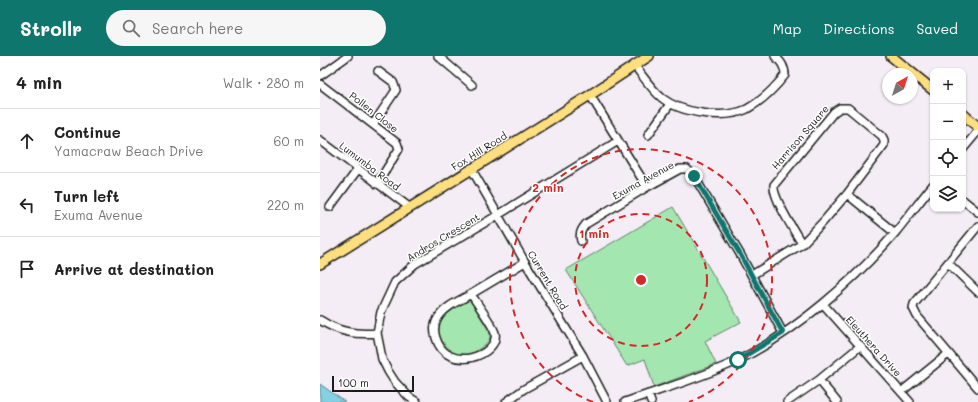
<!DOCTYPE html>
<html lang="en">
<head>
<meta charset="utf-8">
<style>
	body { margin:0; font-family:Mali,sans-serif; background:#f6f6f6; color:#222 }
	.controls { position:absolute; right:12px; top:12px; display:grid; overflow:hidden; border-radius:8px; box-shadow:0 1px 3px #0004 }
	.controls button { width:36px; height:36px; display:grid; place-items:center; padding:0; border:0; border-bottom:1px solid #e0e0e0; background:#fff; color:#222; font:20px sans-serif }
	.compass { position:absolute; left:562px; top:12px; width:36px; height:36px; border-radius:50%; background:#fff; box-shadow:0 1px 3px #0004; rotate:39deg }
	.scale { position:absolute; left:12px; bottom:10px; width:82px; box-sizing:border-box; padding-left:4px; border:2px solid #1c1c1c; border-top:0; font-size:11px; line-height:14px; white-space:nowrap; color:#1c1c1c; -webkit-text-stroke:3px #fff; paint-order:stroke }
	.stop { position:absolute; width:12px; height:12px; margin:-9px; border:3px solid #0f766e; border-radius:50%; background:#fff }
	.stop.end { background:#0f766e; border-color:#fff; box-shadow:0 1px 4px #0008 }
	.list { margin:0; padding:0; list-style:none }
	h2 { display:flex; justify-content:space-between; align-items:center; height:52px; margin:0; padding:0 16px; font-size:17px }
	h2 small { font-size:13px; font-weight:400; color:#767676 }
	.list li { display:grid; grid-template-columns:26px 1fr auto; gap:12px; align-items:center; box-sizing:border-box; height:64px; padding:0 16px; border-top:1px solid #e0e0e0 }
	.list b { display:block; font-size:15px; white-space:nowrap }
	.list p { margin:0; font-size:13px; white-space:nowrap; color:#767676 }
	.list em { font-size:13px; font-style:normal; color:#767676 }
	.icon { flex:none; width:22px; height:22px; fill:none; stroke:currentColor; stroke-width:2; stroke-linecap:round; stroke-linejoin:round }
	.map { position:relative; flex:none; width:658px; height:346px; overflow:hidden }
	header { display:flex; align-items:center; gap:24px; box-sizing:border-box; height:56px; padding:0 20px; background:#0f766e; color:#fff }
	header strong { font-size:19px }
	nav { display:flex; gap:22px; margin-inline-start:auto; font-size:14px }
	.search { width:280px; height:36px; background:#f6f6f6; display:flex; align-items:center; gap:10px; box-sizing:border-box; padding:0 14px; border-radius:22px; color:#767676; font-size:15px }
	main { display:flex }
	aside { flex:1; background:#fff }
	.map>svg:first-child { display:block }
	.green { fill:#a3e6b0; stroke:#608166 }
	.water { fill:#83d1e2; stroke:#5a8993 }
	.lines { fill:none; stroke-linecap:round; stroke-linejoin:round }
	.minor-casing { stroke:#1c1c1c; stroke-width:10 }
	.major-casing { stroke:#1c1c1c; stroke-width:12 }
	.minor { stroke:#fff; stroke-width:7 }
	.major { stroke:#fddf80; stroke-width:9 }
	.route { stroke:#0f766e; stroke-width:5 }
	.ring { fill:none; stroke:#d62828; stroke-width:2; stroke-dasharray:7 5 }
	.labels { text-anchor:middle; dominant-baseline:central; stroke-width:3; stroke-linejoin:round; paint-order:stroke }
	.street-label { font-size:10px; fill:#1c1c1c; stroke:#fff }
	.centre { fill:#d62828; stroke:#fff; stroke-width:2 }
	.ring-label { font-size:12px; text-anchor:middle; font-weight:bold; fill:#d62828; stroke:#fff; stroke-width:3; stroke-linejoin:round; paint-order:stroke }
</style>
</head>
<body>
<header>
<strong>Strollr</strong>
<div class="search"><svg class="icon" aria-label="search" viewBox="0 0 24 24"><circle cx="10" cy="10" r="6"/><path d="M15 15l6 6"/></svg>Search here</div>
<nav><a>Map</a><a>Directions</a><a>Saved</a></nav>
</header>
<main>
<aside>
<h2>4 min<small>Walk · 280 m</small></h2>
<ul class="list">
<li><svg class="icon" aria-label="ahead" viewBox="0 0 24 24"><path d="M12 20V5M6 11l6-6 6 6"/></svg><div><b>Continue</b><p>Yamacraw Beach Drive</p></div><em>60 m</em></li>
<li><svg class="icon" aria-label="left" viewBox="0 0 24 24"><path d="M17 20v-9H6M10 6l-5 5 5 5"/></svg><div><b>Turn left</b><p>Exuma Avenue</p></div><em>220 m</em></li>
<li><svg class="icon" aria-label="arrive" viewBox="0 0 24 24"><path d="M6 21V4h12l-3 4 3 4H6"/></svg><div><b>Arrive at destination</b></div></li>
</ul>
</aside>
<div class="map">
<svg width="658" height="346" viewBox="0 0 658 346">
	<rect width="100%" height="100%" fill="#f5edf5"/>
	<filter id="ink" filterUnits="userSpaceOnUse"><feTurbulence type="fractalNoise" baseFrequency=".025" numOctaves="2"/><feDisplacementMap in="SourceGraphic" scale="8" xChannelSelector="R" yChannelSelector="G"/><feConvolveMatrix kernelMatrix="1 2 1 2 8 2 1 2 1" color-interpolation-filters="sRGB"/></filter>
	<g filter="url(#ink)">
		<!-- green -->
		<path class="green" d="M353,151L421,266L385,285L396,308L334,331L325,303L307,310L246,214Z
			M150,244L169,275C172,282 168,286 163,290C158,294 152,298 146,299C128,302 111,280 122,264C128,255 140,249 150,244Z"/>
		<!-- water -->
		<path class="water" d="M0,328L25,346H0Z"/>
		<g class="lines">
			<defs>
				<path id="minor" d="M118,0L152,29
					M314,9C323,20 331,33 342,42C361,57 404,64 427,53C442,45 454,33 465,19C465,11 461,6 455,0
					M0,20L28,0
					M0,28L77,87L79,93L57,128
					M270,39L327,131
					M54,67L76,34L73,26L58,15
					M328,79L350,48
					M0,84L89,151
					M643,93L658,75
					M151,112L205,206L263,300L287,346
					M527,138L575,177
					M643,144L658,156
					M10,151L38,113
					M658,170L594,248L593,252L597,260L658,332
					M261,185C259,178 261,174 266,168L327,131L360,113H367L374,120L420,198L463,277
					M628,207L658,236
					M432,219L482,188C475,176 452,141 454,129L514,56L520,52H528L562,80L564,84V89L527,138L503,166L482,188
					M151,238C157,248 172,267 175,277C180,299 127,319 116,282C114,276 114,268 118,262C125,250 141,244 153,237C170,227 188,216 205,206
					M503,248L590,346
					M0,264C19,276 35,279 57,277
					M499,324L517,346
					M581,336L628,298
					M328,338L331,346
					M97,346L89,341L75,326L68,315L62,303L60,292L57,277L61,256L75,226L95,208L178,159L298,85
					M186,346L204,333L263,300
					M305,346C342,333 384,321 419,304C476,275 534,225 575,177C588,161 600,145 613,129
					M467,346L499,324L539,291"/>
				<path id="major" d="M571,0L613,34
					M643,58L658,71
					M0,208L270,39L329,0"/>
			</defs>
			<!-- minor casing -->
			<use href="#minor" class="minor-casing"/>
			<!-- major casing -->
			<use href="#major" class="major-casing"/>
			<!-- minor -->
			<use href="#minor" class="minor"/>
			<!-- major -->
			<use href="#major" class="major"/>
		</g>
	</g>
	<g class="lines" filter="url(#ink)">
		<!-- route -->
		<path class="route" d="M374,120L420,198L463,277L418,304"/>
	</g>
	<!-- distance rings -->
	<g class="ring">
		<circle cx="321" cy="224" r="66"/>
		<path d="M273 346A131 131 0 1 1 369 346"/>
	</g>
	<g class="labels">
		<!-- street labels -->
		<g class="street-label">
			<text transform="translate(54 56) rotate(38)">Pollen Close</text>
			<text transform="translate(480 81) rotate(-49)">Harrison Square</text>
			<text transform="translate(159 95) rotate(-32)">Fox Hill Road</text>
			<text transform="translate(50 110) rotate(37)">Lumumba Road</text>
			<text transform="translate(323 124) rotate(-29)">Exuma Avenue</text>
			<text transform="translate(123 181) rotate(-31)">Andros Crescent</text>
			<text transform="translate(228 224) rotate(59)">Current Road</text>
			<text transform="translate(554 290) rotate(48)">Eleuthera Drive</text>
		</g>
	</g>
	<circle cx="321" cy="224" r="6" class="centre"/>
	<g class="ring-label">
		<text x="228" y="136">2 min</text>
		<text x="274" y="182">1 min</text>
	</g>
</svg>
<div class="controls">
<button>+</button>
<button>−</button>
<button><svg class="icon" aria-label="locate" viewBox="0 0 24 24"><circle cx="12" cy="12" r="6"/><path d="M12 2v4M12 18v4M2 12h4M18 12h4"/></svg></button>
<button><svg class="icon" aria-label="layers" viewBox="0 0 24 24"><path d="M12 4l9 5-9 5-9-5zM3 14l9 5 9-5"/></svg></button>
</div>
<svg class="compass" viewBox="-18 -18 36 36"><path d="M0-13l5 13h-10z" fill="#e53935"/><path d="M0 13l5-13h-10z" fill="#767676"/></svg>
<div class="scale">100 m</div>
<div class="stop" style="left:418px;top:304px"></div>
<div class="stop end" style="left:374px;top:120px"></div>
</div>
</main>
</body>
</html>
